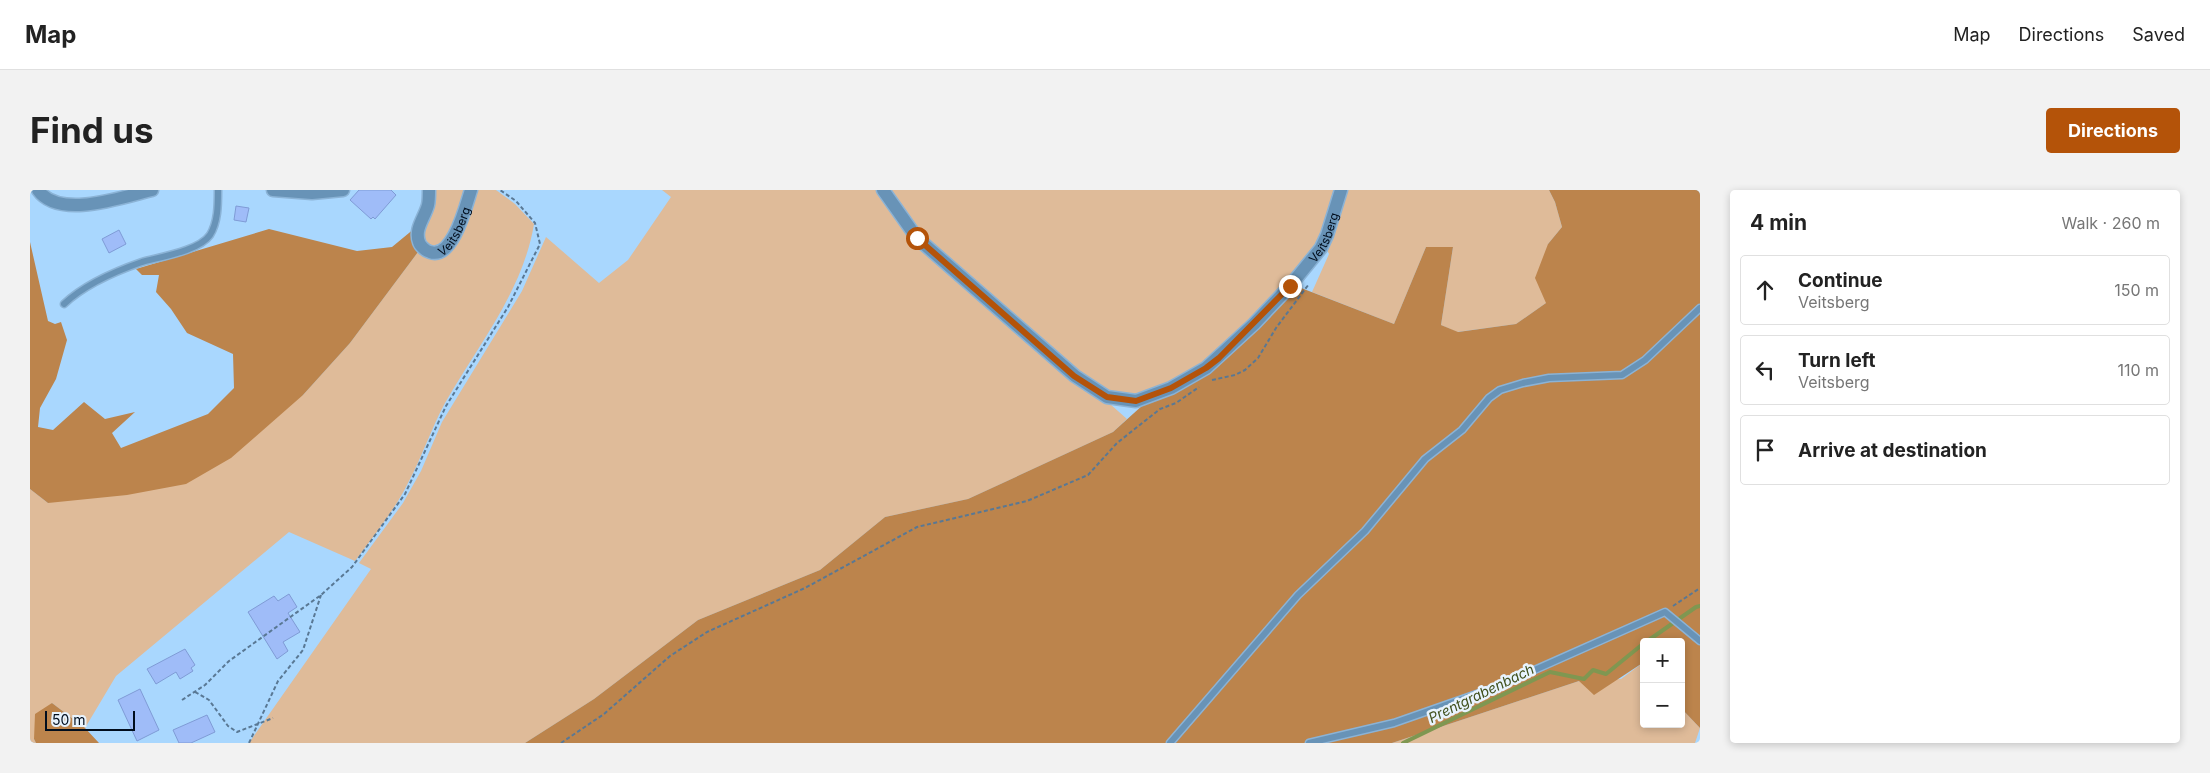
<!DOCTYPE html>
<html lang="en">
<head>
<meta charset="utf-8">
<style>
	body { margin:0; font-family:Inter,sans-serif; background:#f2f2f2; color:#222 }
	.controls { position:absolute; right:15px; bottom:15px; display:grid; overflow:hidden; border-radius:5px; box-shadow:0 2px 8px #0003 }
	.controls button { width:45px; height:45px; display:grid; place-items:center; padding:0; border:0; border-bottom:1px solid #e0e0e0; background:#fff; color:#222; font:25px sans-serif }
	.scale { position:absolute; left:15px; bottom:12px; width:90px; box-sizing:border-box; padding-left:5px; border:2px solid #000d1d; border-top:0; font-size:14px; line-height:18px; white-space:nowrap; color:#000d1d; -webkit-text-stroke:4px #e8f3fd; paint-order:stroke }
	.stop { position:absolute; width:15px; height:15px; margin:-11px; border:4px solid #b45309; border-radius:50%; background:#fff }
	.stop.end { background:#b45309; border-color:#fff; box-shadow:0 1px 5px #0008 }
	.list { margin:0; padding:0; list-style:none }
	h2 { display:flex; justify-content:space-between; align-items:center; height:65px; margin:0; padding:0 20px; font-size:21px }
	h2 small { font-size:16px; font-weight:400; color:#767676 }
	.list li { display:grid; grid-template-columns:32px 1fr auto; gap:15px; align-items:center; box-sizing:border-box; height:70px; margin:0 10px 10px; padding:0 10px; border:1px solid #e0e0e0; border-radius:5px }
	.list b { display:block; font-size:19px; white-space:nowrap }
	.list p { margin:0; font-size:16px; white-space:nowrap; color:#767676 }
	.list em { font-size:16px; font-style:normal; color:#767676 }
	.icon { flex:none; width:28px; height:28px; fill:none; stroke:currentColor; stroke-width:2; stroke-linecap:round; stroke-linejoin:round }
	.map { position:relative; flex:none; width:1670px; height:553px; overflow:hidden; border-radius:5px }
	header { display:flex; align-items:center; gap:30px; box-sizing:border-box; height:70px; padding:0 25px; background:#fff; border-bottom:1px solid #e0e0e0 }
	header strong { font-size:24px }
	nav { display:flex; gap:28px; margin-inline-start:auto; font-size:18px }
	.intro { display:flex; align-items:center; justify-content:space-between; box-sizing:border-box; height:120px; padding:0 30px }
	h1 { margin:0; font-size:35px }
	.button { padding:12px 22px; border-radius:5px; background:#b45309; color:#fff; font-size:18px; font-weight:700 }
	main { display:flex; gap:30px; padding:0 30px }
	aside { flex:1; background:#fff; border-radius:5px; box-shadow:0 2px 8px #0003 }
	.map>svg:first-child { display:block }
	.green { fill:#dfbb99 }
	.forest { fill:#bc844c }
	.lines { fill:none; stroke-linecap:round; stroke-linejoin:round }
	.stream { stroke:#7f9751; stroke-width:4 }
	.building { fill:#9fbcf8; stroke:#7f9bd5 }
	.service-casing { stroke:#8bb3d6; stroke-width:9 }
	.minor-casing { stroke:#8bb3d6; stroke-width:15 }
	.path { stroke:#597894; stroke-width:2; stroke-dasharray:4 2.5; stroke-linecap:butt }
	.service { stroke:#6893b7; stroke-width:6 }
	.minor { stroke:#6893b7; stroke-width:12 }
	.route { stroke:#b45309; stroke-width:6 }
	.labels { text-anchor:middle; dominant-baseline:central; stroke-width:5; stroke-linejoin:round; paint-order:stroke }
	.street-label { font-size:12px; fill:#000d1d; stroke:#e8f3fd }
	.water-label { font-size:14px; font-style:italic; fill:#40501c; stroke:#e8f3fd }
</style>
</head>
<body>
<header>
<strong>Map</strong>
<nav><a>Map</a><a>Directions</a><a>Saved</a></nav>
</header>
<div class="intro"><h1>Find us</h1><a class="button">Directions</a></div>
<main>
<div class="map">
<svg width="1670" height="553" viewBox="0 0 1670 553">
	<rect width="100%" height="100%" fill="#a9d7fe"/>
	<!-- green -->
	<path class="green" d="M402,0H437C431,18 424,56 400,56L392,44Z
		M444,0H466L485,14L504,34C493,101 448,155 415,213C401,239 392,267 378,293C364,321 344,346 325,371L259,342L86,486L55,538L22,513L4,549L6,553H0V299L18,313L273,205L320,153L388,62L394,66L406,68Z
		M632,0H851L864,23L1097,229L1083,242L938,309L855,327L790,380L668,430L564,509L495,553H219L341,379L329,373L373,313L391,281L412,232L492,101L516,47L569,93L598,70L641,7Z
		M858,0H1309L1288,56L1215,138L1167,181L1109,205L1086,204L1065,196L895,51Z
		M1315,0H1519L1525,12L1532,37L1518,54L1516,113L1486,134L1427,142L1411,135L1423,57H1396L1364,134L1282,102L1299,64L1296,58L1304,45Z
		M1614,472V534H1651V518L1670,538L1665,553H1362L1549,491L1591,489Z"/>
	<!-- forest -->
	<path class="forest" d="M1519,0H1670V538L1651,518V452H1614V472L1564,505L1549,491L1362,553H495L564,509L668,430L790,380L855,327L938,309L1083,242L1114,214L1153,194L1266,96L1364,134L1396,57H1423L1411,135L1428,142L1486,134L1516,113L1505,88L1518,54L1532,37L1525,12Z
		M385,38L384,52L388,62L320,153L273,205L201,268L156,294L97,305L18,313L0,299V52L18,131L25,134L31,132L37,150L26,189L10,218L8,237L23,240L54,212L75,229L105,222L82,243L91,258L178,224L204,198L203,164L157,143L141,119L126,102L129,85H112L106,79L239,39L327,61L362,57Z
		M22,513L55,538L69,553H6L4,549L5,524Z"/>
	<g class="lines">
		<!-- stream -->
		<path class="stream" d="M1616,452L1666,417L1670,416
			M1373,553L1520,482L1554,489L1563,480L1576,484L1614,453"/>
	</g>
	<!-- building -->
	<path class="building" d="M329,0H361L366,5L345,29L343,27L341,29L320,10Z
		M206,16L219,18L216,32L204,30Z
		M89,40L96,54L79,63L72,49Z
		M259,404L267,417L258,423L270,442L253,452L258,461L247,469L218,422L244,406L248,411Z
		M155,459L165,475L161,478L163,481L150,489L146,482L126,494L117,479Z
		M110,499L129,540L107,551L88,510Z
		M177,525L185,542L161,553H149L143,540Z"/>
	<g class="lines">
		<defs>
			<path id="service" d="M34,114C54,95 86,81 112,72C130,67 169,61 180,45C188,32 188,15 188,0
				M1140,553L1268,405L1335,341L1395,269L1432,240L1459,208L1470,200L1493,193L1519,188L1592,185L1615,170L1670,118
				M1279,553L1364,533L1464,498L1635,422L1670,451"/>
			<g id="minor">
				<path d="M8,0C29,30 93,7 122,0"/>
				<path d="M243,0L282,3L313,0"/>
				<path id="s1" d="M399,0C399,5 399,11 398,15C395,27 384,39 389,52C390,56 396,61 400,62C423,70 436,15 441,0"/>
				<path id="s2" d="M853,0L887,48L1045,186L1077,207L1106,211L1141,198L1176,178L1224,134L1260,96L1291,58L1297,45L1311,0"/>
			</g>
		</defs>
		<!-- service casing -->
		<use href="#service" class="service-casing"/>
		<!-- minor casing -->
		<use href="#minor" class="minor-casing"/>
		<!-- path -->
		<path class="path" d="M1182,190L1205,185L1215,180L1228,168L1246,138L1279,94
			M1643,416L1670,398
			M165,502L179,510L198,536L207,542L243,528
			M152,510L175,495L199,471L291,405L322,377L375,304L416,216L478,117L510,54L505,33L486,11L470,0
			M219,553L248,491L273,460L291,405
			M531,553L574,524L640,466L677,442L775,398L887,337L997,311L1058,285L1087,253L1130,219L1146,213L1169,197"/>
		<!-- service -->
		<use href="#service" class="service"/>
		<!-- minor -->
		<use href="#minor" class="minor"/>
	</g>
	<g class="lines">
		<!-- route -->
		<path class="route" d="M887,48L1044,186L1077,207L1106,211L1141,198L1176,178L1189,168L1260,96"/>
	</g>
	<g class="labels">
		<!-- street labels -->
		<g class="street-label">
			<text stroke="none"><textPath href="#s1" startOffset="105">Veitsberg</textPath></text>
			<text stroke="none"><textPath href="#s2" startOffset="591">Veitsberg</textPath></text>
		</g>
		<!-- water labels -->
		<g class="water-label">
			<text transform="translate(1451 503) rotate(-26)">Prentgrabenbach</text>
		</g>
	</g>
</svg>
<div class="controls">
<button>+</button>
<button>−</button>
</div>
<div class="scale">50 m</div>
<div class="stop" style="left:887px;top:48px"></div>
<div class="stop end" style="left:1260px;top:96px"></div>
</div>
<aside>
<h2>4 min<small>Walk · 260 m</small></h2>
<ul class="list">
<li><svg class="icon" aria-label="ahead" viewBox="0 0 24 24"><path d="M12 20V5M6 11l6-6 6 6"/></svg><div><b>Continue</b><p>Veitsberg</p></div><em>150 m</em></li>
<li><svg class="icon" aria-label="left" viewBox="0 0 24 24"><path d="M17 20v-9H6M10 6l-5 5 5 5"/></svg><div><b>Turn left</b><p>Veitsberg</p></div><em>110 m</em></li>
<li><svg class="icon" aria-label="arrive" viewBox="0 0 24 24"><path d="M6 21V4h12l-3 4 3 4H6"/></svg><div><b>Arrive at destination</b></div></li>
</ul>
</aside>
</main>
</body>
</html>
